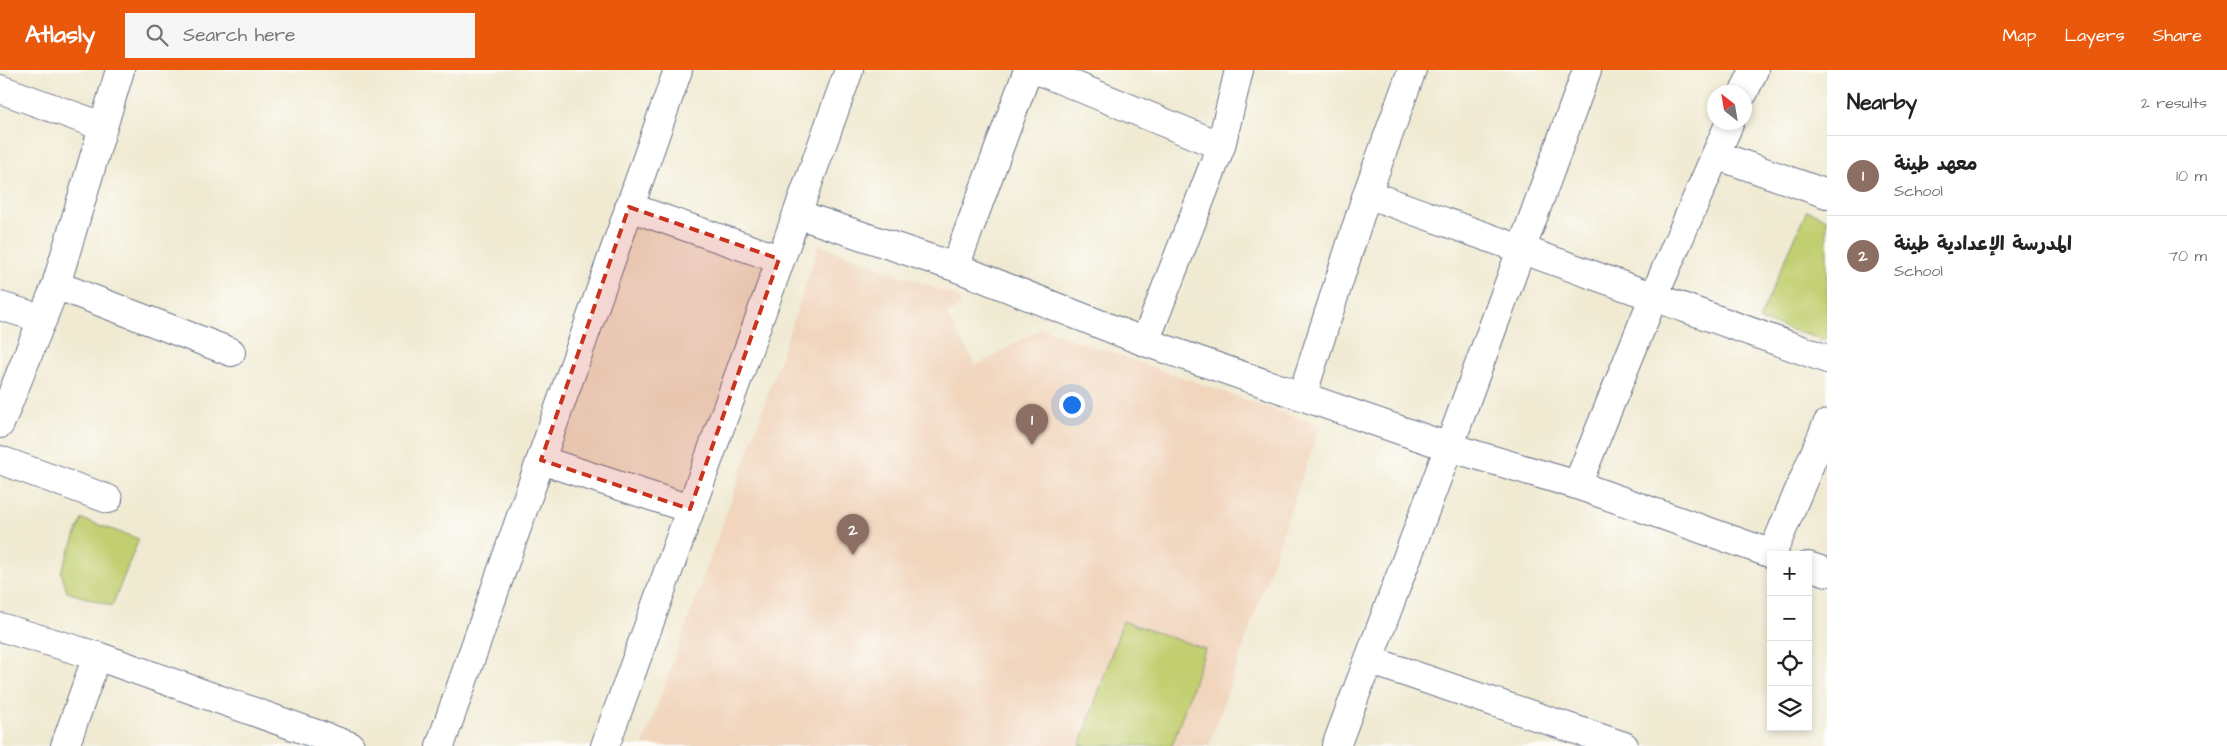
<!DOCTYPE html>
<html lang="en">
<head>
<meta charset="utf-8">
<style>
	body { margin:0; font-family:"Architects Daughter","Playpen Sans Arabic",sans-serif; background:#f6f6f6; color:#222 }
	.controls { position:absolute; right:15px; bottom:15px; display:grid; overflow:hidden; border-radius:0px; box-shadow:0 2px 8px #0003 }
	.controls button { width:45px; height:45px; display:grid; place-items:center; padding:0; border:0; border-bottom:1px solid #e0e0e0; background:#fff; color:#222; font:25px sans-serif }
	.compass { position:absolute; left:1707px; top:15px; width:45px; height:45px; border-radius:50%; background:#fff; box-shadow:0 2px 8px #0003; rotate:329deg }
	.you { position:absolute; left:1071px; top:334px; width:18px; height:18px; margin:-12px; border:4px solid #fff; border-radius:50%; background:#1a73e8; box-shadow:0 0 0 8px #1a73e833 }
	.badge { display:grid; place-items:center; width:32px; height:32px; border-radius:50%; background:#ea580c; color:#fff; font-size:16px; font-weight:700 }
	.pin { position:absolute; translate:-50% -41px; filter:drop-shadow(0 1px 2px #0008) }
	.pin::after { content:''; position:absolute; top:26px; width:18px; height:15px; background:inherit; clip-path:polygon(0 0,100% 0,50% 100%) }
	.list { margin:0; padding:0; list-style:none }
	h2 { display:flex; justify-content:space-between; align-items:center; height:65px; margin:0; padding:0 20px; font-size:21px }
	h2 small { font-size:16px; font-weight:400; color:#767676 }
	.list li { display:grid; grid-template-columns:32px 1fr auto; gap:15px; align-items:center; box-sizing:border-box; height:80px; padding:0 20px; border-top:1px solid #e0e0e0 }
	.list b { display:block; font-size:19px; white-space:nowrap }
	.list p { margin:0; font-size:16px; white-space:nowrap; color:#767676 }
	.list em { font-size:16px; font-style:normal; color:#767676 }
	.icon { flex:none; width:28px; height:28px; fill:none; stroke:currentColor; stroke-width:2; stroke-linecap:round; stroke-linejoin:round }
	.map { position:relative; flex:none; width:1827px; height:676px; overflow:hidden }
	header { display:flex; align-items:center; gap:30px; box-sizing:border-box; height:70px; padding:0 25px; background:#ea580c; color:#fff }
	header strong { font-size:24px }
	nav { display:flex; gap:28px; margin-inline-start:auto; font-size:18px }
	.search { width:350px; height:45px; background:#f6f6f6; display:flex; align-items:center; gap:12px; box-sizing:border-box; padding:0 18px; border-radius:0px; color:#767676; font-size:19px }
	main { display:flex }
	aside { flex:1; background:#fff }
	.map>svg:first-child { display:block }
	.built { fill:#f1d5bd }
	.green { fill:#c2cf71; stroke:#6e7f68 }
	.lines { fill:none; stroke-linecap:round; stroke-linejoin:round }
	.minor-casing { stroke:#667087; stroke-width:30 }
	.minor { stroke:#fff; stroke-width:28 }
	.marked { fill:#c8321e; fill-opacity:0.2; stroke:#c8321e; stroke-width:4; stroke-dasharray:10 6; stroke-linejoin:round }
</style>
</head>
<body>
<header>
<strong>Atlasly</strong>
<div class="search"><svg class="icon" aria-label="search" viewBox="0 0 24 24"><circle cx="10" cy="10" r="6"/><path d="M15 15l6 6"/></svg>Search here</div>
<nav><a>Map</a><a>Layers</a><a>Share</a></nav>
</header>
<main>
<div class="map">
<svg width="1827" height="676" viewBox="0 0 1827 676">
	<rect width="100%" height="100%" fill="#fdfcf7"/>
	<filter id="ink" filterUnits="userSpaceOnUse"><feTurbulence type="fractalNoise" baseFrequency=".02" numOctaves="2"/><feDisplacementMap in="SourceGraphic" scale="10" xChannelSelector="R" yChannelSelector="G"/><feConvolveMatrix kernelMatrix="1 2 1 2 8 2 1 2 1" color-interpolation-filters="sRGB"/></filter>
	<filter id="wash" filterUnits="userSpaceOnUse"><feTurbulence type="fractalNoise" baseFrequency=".0096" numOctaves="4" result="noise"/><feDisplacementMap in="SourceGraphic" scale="20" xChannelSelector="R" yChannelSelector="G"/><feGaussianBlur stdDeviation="1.12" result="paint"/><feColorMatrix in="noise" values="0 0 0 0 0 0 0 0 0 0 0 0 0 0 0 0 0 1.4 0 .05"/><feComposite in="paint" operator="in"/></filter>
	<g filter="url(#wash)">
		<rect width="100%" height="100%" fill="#f0ead2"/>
		<!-- built -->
		<path class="built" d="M819,175L957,226L961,235L946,244L976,296L1042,258L1320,356L1209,676H643L744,394Z"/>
		<!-- green -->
		<path class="green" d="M1807,140L1827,149V271L1759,250Z
			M82,449L139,469L112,536L67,522L61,502Z
			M1123,551L1205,579L1172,676H1080Z"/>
	</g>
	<g filter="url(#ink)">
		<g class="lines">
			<defs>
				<path id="minor" d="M1037,0L1221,76
					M0,19L102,56
					M1744,22L1754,0
					M1716,85L1827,124
					M1367,124L1827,289
					M629,137L779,189
					M797,144L955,197L1145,272L1449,377L1587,0
					M955,197L1028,0
					M56,215L231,282
					M0,236L43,249
					M1145,272L1221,76L1239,0
					M1302,326L1367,124L1412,0
					M0,354L56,215L120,0
					M0,390L108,429
					M541,390L690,439
					M1577,415L1654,226L1730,52
					M1772,484L1827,354
					M1808,496L1827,502
					M0,557L97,586L350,676
					M1369,590L1624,676
					M65,676L97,586
					M440,676L678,0
					M605,676L849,0
					M1336,676L1449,377L1577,415L1775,485"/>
			</defs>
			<!-- minor casing -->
			<use href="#minor" class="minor-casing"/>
			<!-- minor -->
			<use href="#minor" class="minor"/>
		</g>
	</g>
	<!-- marked area -->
	<path class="marked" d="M629,137L779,189L690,439L541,390Z"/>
</svg>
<div class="controls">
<button>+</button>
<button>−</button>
<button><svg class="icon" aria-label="locate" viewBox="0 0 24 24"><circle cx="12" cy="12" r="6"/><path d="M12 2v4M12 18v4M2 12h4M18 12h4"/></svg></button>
<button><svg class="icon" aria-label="layers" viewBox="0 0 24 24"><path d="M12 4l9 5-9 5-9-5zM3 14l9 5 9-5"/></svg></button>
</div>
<svg class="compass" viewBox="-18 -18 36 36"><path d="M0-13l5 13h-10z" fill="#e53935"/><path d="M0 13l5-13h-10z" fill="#767676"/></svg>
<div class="you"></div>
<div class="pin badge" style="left:1032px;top:375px;background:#8d6e63">1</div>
<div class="pin badge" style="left:853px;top:485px;background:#8d6e63">2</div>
</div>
<aside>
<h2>Nearby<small>2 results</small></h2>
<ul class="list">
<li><span class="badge" style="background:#8d6e63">1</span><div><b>معهد طينة</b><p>School</p></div><em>10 m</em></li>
<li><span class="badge" style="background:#8d6e63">2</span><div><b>المدرسة الإعدادية طينة</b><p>School</p></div><em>70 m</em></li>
</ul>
</aside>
</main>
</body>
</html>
